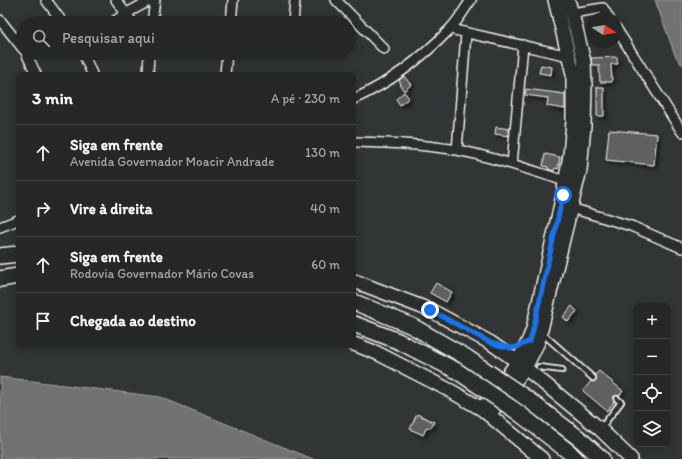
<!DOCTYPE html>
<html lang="pt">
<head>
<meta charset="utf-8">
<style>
	body { margin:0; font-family:Itim,sans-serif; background:#323434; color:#f1f3f6 }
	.controls { position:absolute; right:12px; bottom:12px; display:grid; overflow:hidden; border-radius:6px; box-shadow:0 2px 10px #0003 }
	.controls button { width:36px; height:36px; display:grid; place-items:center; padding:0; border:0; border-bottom:1px solid #424445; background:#262828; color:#f1f3f6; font:20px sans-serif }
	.compass { position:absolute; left:586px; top:12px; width:36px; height:36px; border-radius:50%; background:#262828; box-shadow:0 2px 10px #0003; rotate:102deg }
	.stop { position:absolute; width:12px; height:12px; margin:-9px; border:3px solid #1a73e8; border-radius:50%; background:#fff }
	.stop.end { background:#1a73e8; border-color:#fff; box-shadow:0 1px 4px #0008 }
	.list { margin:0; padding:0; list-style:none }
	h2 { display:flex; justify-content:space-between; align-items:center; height:52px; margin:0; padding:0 16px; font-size:17px }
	h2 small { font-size:13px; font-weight:400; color:#a4a6a8 }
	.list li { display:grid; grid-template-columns:26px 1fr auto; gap:12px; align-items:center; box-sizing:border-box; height:56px; padding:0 16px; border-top:1px solid #424445 }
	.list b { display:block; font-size:15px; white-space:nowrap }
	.list p { margin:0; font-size:13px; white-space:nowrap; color:#a4a6a8 }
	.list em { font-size:13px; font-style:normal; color:#a4a6a8 }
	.icon { flex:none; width:22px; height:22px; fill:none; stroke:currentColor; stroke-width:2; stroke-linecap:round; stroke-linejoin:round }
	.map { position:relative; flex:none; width:682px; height:459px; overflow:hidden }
	.search { position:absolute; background:#262828; box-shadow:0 2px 10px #0003; left:16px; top:16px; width:340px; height:44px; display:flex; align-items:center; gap:10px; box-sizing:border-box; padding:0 14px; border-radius:22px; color:#a4a6a8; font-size:15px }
	.panel { position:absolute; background:#262828; box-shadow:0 2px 10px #0003; left:16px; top:72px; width:340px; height:276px; border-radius:6px }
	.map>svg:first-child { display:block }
	.water { fill:#727370; stroke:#a6a5a0 }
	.building { fill:#5f605f; stroke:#f4f1e8; filter:url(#shadow) }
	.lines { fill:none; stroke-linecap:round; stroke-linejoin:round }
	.service-casing { stroke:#f4f1e8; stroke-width:8 }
	.minor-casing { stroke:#f4f1e8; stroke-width:12 }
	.secondary-casing { stroke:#f4f1e8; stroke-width:16 }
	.trunk-casing { stroke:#f4f1e8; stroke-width:18 }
	.service { stroke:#2a2d2e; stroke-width:4.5 }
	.minor { stroke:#2a2d2e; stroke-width:9 }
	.secondary { stroke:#2a2d2e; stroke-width:13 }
	.trunk { stroke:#2a2d2e; stroke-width:15 }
	.trunk-bridge-casing { stroke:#f4f1e8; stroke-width:18; stroke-linecap:butt }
	.trunk-bridge { stroke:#2a2d2e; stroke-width:15 }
	.route { stroke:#1a73e8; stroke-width:5 }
</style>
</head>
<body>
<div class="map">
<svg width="682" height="459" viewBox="0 0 682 459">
	<defs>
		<filter id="shadow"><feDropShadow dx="2.5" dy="2.5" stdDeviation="2" flood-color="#0009"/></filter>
	</defs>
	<rect width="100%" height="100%" fill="#323535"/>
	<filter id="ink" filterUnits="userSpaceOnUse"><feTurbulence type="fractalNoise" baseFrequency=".025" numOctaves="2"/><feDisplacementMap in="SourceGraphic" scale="8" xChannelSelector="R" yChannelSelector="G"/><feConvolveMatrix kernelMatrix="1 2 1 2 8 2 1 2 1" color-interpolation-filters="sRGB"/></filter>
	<g filter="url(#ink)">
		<!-- water -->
		<path class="water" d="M655,0H682V65L675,55Z
			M0,377L160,397L313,459H0Z"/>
		<!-- building -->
		<path class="building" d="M617,57L618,64H611L612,82H600L599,65H592L591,58Z
			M541,65L552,67L551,75L539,73Z
			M404,76L411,85L404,91L400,85L401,84L399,80Z
			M597,87H604V116H597Z
			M526,89L565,94V109L547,106L548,98L525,95Z
			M404,92L409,98L400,105L396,99Z
			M496,127L509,129V136L495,134Z
			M609,130L657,134L654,165L606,160Z
			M545,154L560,157L558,169L555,168L554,171L548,169V167L543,166Z
			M436,283L452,292L446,302L430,293Z
			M572,306L577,311L568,322L563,317Z
			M599,371L623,391L619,396H614L613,399L614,402L607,411L583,391L591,381L594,382L596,380L595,375Z
			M417,414L434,422L431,428L427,427L423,435L410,429Z"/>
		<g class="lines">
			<defs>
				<path id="service" d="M542,333L593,378
					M539,367L562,370
					M601,428L621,402L617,399"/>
				<path id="minor" d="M46,0L63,23
					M116,0L133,23
					M336,0L384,49
					M603,8L609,18
					M572,13L603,8
					M0,20L23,49
					M112,23L125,14L151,0
					M152,23L155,0
					M231,23L233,0
					M293,23L295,0
					M616,28L682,132
					M450,29L569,56
					M26,53L36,74
					M83,53L92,74
					M148,74L149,53
					M225,74L227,53
					M354,99C389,83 422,58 449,30C458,21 464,10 471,0
					M354,142C388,143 423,144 457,150C494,157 530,170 565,181
					M457,150L466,34
					M512,164L523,45
					M571,208L631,226L682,248
					M0,227L18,220"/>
				<path id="secondary" d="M354,281L430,310L491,343L518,362L600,429L631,459
					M354,344L377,353L449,390L482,409L542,459
					M482,409C501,384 523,360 533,329L563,195L570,155L573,122V74L555,0
					M489,415L525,368L538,342L580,170L584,126L585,86L584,62L576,29L568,0"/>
				<path id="trunk" d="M0,256L18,254
					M0,279L18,276
					M354,302L412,326L466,357
					M354,324L398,341L457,371
					M580,439L602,459
					M569,452L576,459"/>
			</defs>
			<!-- service casing -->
			<use href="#service" class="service-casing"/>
			<!-- minor casing -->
			<use href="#minor" class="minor-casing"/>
			<!-- secondary casing -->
			<use href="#secondary" class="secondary-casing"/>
			<!-- trunk casing -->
			<use href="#trunk" class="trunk-casing"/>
			<!-- service -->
			<use href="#service" class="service"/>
			<!-- minor -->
			<use href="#minor" class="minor"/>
			<!-- secondary -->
			<use href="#secondary" class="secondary"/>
			<!-- trunk -->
			<use href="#trunk" class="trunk"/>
			<defs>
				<path id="trunk-bridge" d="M466,357L526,398L580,439
					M457,371L516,411L569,452"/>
			</defs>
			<!-- trunk-bridge casing -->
			<use href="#trunk-bridge" class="trunk-bridge-casing"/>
			<!-- trunk-bridge -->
			<use href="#trunk-bridge" class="trunk-bridge"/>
		</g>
	</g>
	<g class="lines" filter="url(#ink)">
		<!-- route -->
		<path class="route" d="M430,310L491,343L510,348L517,347L530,341L533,330L563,195"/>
	</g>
</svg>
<div class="controls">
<button>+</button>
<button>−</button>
<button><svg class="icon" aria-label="locate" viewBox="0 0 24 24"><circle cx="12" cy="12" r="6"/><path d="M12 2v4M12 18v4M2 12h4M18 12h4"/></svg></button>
<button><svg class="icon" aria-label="layers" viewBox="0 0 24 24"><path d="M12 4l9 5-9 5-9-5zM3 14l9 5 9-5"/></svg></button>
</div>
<svg class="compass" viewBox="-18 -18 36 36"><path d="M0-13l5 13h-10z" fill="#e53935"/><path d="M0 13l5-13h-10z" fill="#a4a6a8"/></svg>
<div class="stop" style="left:563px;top:195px"></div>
<div class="stop end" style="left:430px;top:310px"></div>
<div class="search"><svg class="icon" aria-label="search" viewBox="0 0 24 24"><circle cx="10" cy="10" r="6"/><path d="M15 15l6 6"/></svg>Pesquisar aqui</div>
<section class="panel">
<h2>3 min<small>A pé · 230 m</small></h2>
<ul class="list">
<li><svg class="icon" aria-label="ahead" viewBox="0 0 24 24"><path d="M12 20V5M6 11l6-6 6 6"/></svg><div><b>Siga em frente</b><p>Avenida Governador Moacir Andrade</p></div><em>130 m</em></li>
<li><svg class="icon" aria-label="right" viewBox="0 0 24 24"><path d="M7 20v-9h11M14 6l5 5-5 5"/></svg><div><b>Vire à direita</b></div><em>40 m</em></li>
<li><svg class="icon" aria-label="ahead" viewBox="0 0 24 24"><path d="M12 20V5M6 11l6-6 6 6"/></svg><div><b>Siga em frente</b><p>Rodovia Governador Mário Covas</p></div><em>60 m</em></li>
<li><svg class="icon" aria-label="arrive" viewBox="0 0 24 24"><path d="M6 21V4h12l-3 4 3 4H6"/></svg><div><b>Chegada ao destino</b></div></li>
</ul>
</section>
</div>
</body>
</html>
